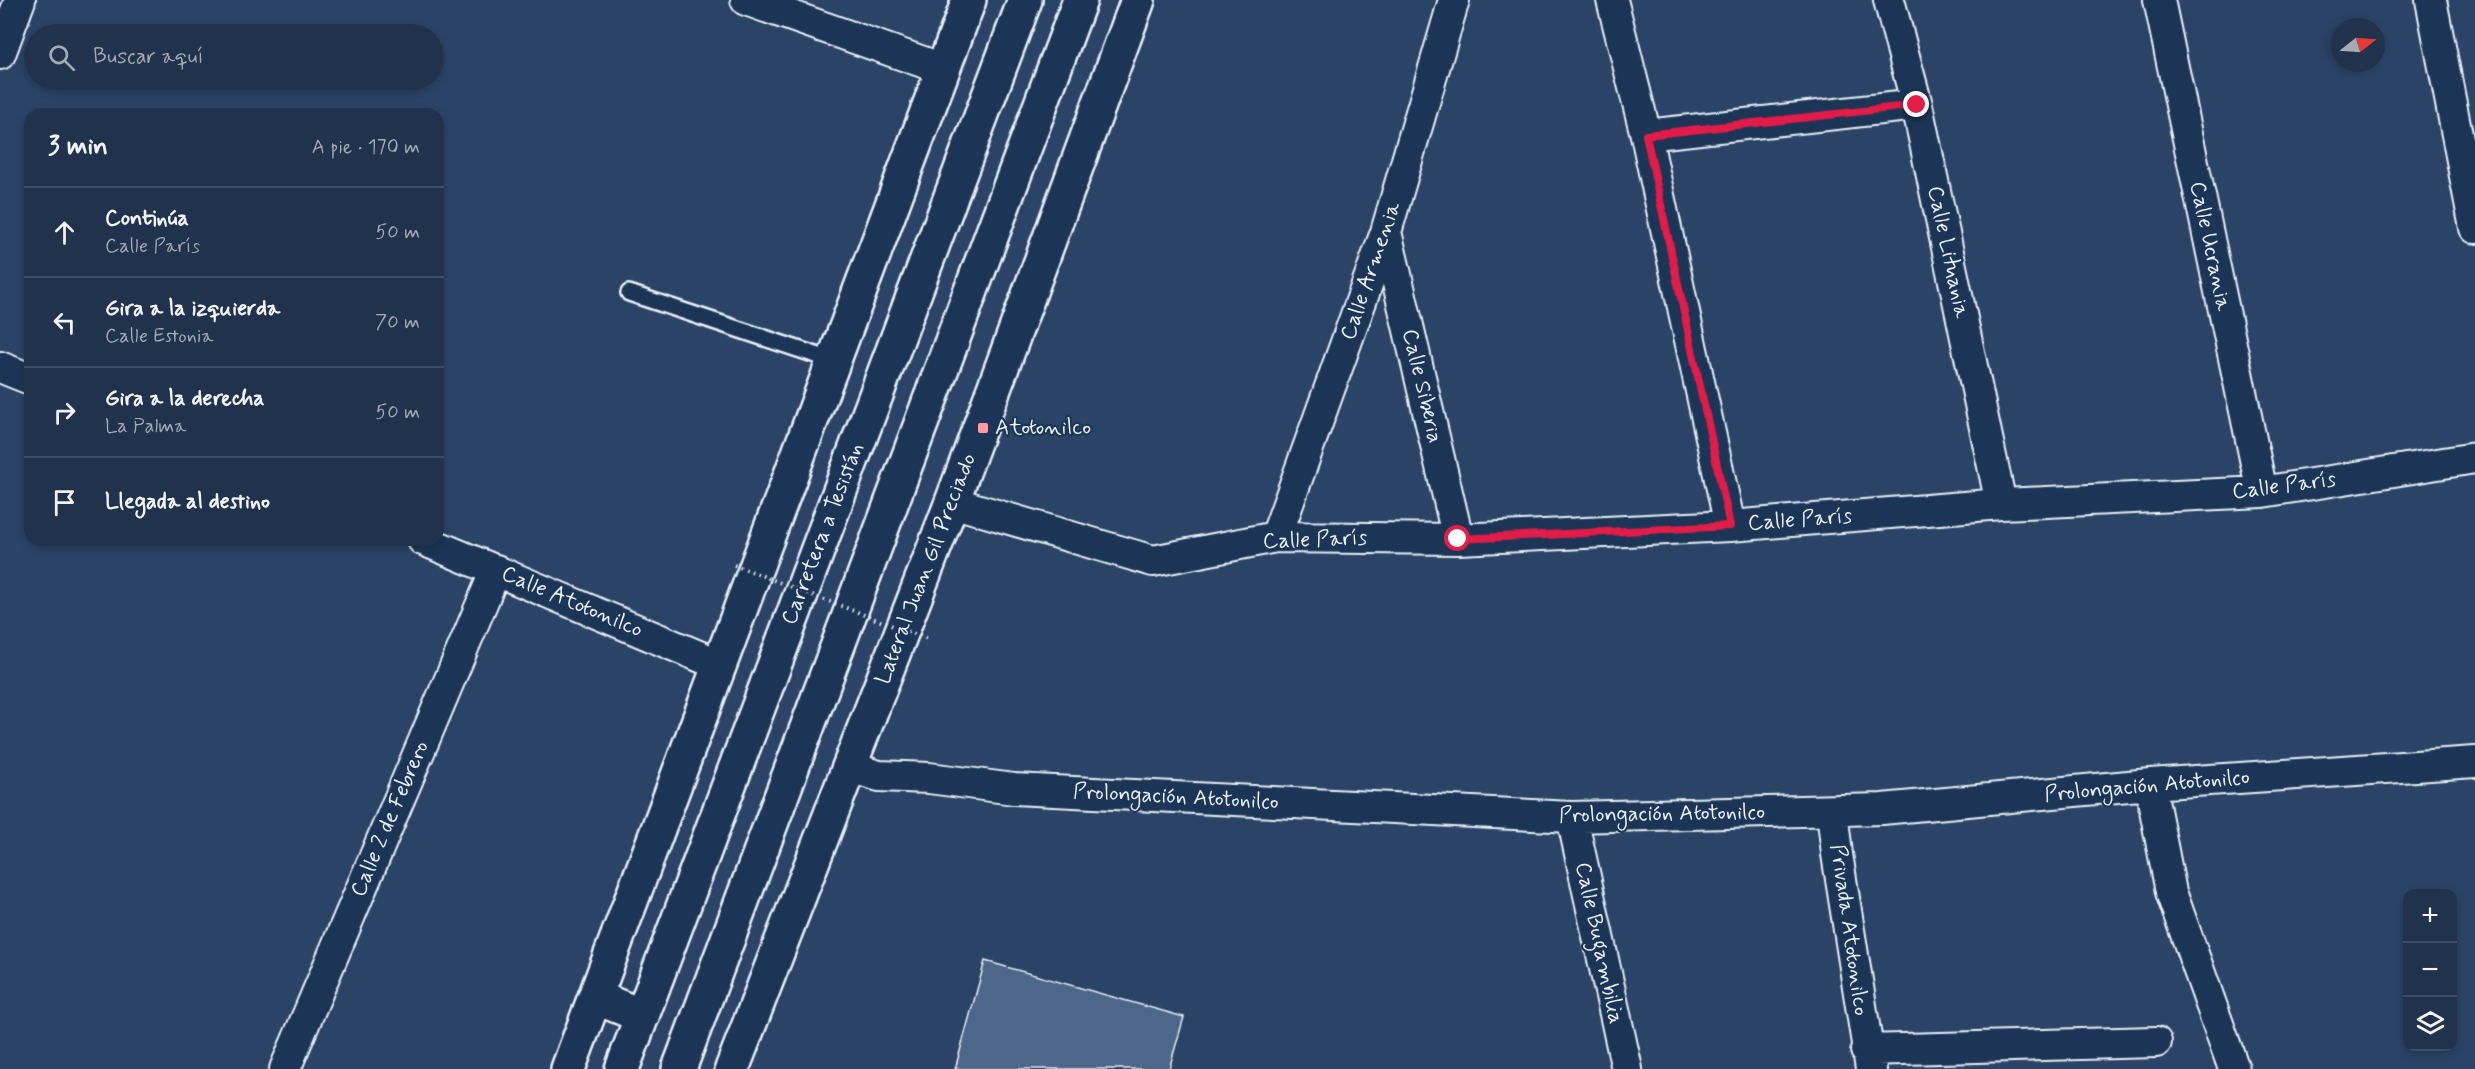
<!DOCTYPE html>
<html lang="es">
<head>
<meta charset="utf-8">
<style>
	body { margin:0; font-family:Mynerve,sans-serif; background:#2d3e56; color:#f1f3f6 }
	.controls { position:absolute; right:18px; bottom:18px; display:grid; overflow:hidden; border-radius:12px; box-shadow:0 3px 9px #0003 }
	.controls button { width:54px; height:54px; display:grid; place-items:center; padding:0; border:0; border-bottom:2px solid #3d4d64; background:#20324c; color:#f1f3f6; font:30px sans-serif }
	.compass { position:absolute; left:2331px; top:18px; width:54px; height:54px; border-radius:50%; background:#20324c; box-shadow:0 3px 9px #0003; rotate:73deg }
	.stop { position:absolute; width:18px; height:18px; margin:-14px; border:4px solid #e11d48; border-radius:50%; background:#fff }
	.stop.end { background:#e11d48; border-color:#fff; box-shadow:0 2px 6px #0008 }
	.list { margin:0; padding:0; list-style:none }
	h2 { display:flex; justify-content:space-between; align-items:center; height:78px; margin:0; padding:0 24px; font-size:26px }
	h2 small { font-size:20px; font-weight:400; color:#a2aab5 }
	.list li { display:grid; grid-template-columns:39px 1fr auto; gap:18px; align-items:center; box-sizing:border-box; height:90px; padding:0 24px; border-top:2px solid #3d4d64 }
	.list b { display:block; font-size:22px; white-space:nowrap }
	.list p { margin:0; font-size:20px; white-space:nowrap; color:#a2aab5 }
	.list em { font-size:20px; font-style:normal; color:#a2aab5 }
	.icon { flex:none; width:33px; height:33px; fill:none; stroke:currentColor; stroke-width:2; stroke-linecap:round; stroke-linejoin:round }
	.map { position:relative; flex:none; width:2475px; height:1069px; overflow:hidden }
	.search { position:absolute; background:#20324c; box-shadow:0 3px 9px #0003; left:24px; top:24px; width:420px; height:66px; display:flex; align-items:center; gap:15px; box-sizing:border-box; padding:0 21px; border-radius:33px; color:#a2aab5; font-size:22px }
	.panel { position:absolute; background:#20324c; box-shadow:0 3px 9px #0003; left:24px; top:108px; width:420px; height:438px; border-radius:18px }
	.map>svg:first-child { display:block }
	.building { fill:#50668b; stroke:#e8f1f8; stroke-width:1.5 }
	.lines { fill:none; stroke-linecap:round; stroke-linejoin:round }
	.lane-casing { stroke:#e8f1f8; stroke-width:20 }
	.street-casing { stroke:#e8f1f8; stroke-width:34 }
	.secondary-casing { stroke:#e8f1f8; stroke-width:38 }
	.primary-casing { stroke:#e8f1f8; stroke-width:38 }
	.lane { stroke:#1d3557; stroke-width:15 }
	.street { stroke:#1d3557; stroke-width:30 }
	.secondary { stroke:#1d3557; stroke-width:33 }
	.primary { stroke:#1d3557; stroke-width:33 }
	.path-bridge { stroke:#e8f1f8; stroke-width:4; stroke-dasharray:1.5 4.5; stroke-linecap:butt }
	.route { stroke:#e11d48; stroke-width:8 }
	.poi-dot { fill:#ff9aa2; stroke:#1d3557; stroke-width:2 }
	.labels { text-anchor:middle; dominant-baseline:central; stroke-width:4.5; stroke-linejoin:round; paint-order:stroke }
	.street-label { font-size:22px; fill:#e8f1f8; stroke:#1d3557 }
	.poi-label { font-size:22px; fill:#e8f1f8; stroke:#1d3557; text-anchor:start }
</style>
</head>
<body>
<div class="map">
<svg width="2475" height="1069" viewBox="0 0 2475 1069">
	<rect width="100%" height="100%" fill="#2b4366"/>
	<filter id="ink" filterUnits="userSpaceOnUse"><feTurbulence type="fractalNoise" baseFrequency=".0167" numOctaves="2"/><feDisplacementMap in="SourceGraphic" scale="12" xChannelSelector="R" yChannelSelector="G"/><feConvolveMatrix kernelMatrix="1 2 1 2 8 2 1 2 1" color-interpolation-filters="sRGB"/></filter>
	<g filter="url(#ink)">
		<!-- building -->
		<path class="building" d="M985,961L1184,1017L1169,1069H955Z"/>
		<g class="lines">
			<defs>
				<path id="lane" d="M629,293L834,361"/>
				<path id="street" d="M746,0L943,69
					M1612,0L1646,135L1730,526
					M1889,0L1917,105L2001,504
					M2159,0L2262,492
					M2431,0L2475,228
					M0,54L20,0
					M1646,135L1917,105
					M1386,232L1458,539
					M0,367L30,379
					M952,502L1153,561L1276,537L1458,539L1730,526L2001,504L2262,492L2475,458
					M1276,537L1386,232L1454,0
					M423,540L720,665
					M849,767L879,776L929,778L1014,789L1572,817L1882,809L2150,784L2475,762
					M2150,784L2171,892L2234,1069
					M1832,811L1837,854L1871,1069
					M1572,817L1627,1069
					M1866,1050L2156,1042
					M285,1069L496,570"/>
				<path id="secondary" d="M595,997L642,1016
					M568,1069L969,0
					M732,1069L952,502L1138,0"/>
				<path id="primary" d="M622,1069L1025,0
					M679,1069L1080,0"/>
			</defs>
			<!-- lane casing -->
			<use href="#lane" class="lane-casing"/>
			<!-- street casing -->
			<use href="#street" class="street-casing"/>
			<!-- secondary casing -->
			<use href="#secondary" class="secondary-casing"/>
			<!-- primary casing -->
			<use href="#primary" class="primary-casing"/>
			<!-- lane -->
			<use href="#lane" class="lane"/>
			<!-- street -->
			<use href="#street" class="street"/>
			<!-- secondary -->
			<use href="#secondary" class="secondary"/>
			<!-- primary -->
			<use href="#primary" class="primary"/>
			<!-- path-bridge -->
			<path class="path-bridge" d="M734,565L930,640"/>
		</g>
	</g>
	<g class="lines" filter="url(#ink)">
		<!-- route -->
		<path class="route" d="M1458,539L1730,526L1646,135L1917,105"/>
	</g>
	<!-- markers -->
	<rect class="poi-dot" x="977" y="422" width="12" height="12" rx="3"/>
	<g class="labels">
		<!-- street labels -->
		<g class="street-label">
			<text transform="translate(2210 246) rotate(78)">Calle Ucrania</text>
			<text transform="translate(1948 252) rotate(78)">Calle Lituania</text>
			<text transform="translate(1371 271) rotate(-71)">Calle Armenia</text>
			<text transform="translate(1422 386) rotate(77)">Calle Siberia</text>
			<text transform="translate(2284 486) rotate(-7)">Calle París</text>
			<text transform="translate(1800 520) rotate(-4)">Calle París</text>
			<text transform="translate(823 534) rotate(-69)">Carretera a Tesistán</text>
			<text transform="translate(1315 540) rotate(-2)">Calle París</text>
			<text transform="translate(926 569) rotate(-69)">Lateral Juan Gil Preciado</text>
			<text transform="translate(572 602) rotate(23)">Calle Atotonilco</text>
			<text transform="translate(2147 786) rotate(-5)">Prolongación Atotonilco</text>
			<text transform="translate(1176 797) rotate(3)">Prolongación Atotonilco</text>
			<text transform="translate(1662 814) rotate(-1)">Prolongación Atotonilco</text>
			<text transform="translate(390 819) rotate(-67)">Calle 2 de Febrero</text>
			<text transform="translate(1849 930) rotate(82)">Privada Atotonilco</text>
			<text transform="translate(1599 943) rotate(78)">Calle Bugambilia</text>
		</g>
		<!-- poi labels -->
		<g class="poi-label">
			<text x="995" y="428">Atotonilco</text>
		</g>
	</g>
</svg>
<div class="controls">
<button>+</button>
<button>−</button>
<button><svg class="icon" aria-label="layers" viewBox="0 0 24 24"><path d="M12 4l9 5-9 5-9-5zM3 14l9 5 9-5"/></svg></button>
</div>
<svg class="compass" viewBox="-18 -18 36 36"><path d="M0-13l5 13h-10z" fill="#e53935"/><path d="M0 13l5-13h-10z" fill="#a2aab5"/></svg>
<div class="stop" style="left:1458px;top:539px"></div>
<div class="stop end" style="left:1917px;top:105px"></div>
<div class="search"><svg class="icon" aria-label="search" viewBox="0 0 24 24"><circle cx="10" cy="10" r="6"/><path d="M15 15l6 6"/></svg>Buscar aquí</div>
<section class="panel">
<h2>3 min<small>A pie · 170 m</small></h2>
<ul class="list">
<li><svg class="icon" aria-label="ahead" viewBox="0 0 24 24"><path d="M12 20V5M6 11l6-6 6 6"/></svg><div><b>Continúa</b><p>Calle París</p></div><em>50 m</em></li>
<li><svg class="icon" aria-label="left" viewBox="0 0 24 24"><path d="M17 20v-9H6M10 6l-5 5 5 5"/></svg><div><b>Gira a la izquierda</b><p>Calle Estonia</p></div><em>70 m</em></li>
<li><svg class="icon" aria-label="right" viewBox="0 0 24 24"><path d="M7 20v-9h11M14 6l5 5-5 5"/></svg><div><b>Gira a la derecha</b><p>La Palma</p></div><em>50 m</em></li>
<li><svg class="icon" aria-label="arrive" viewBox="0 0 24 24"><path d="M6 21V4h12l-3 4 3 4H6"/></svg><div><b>Llegada al destino</b></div></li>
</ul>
</section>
</div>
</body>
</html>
